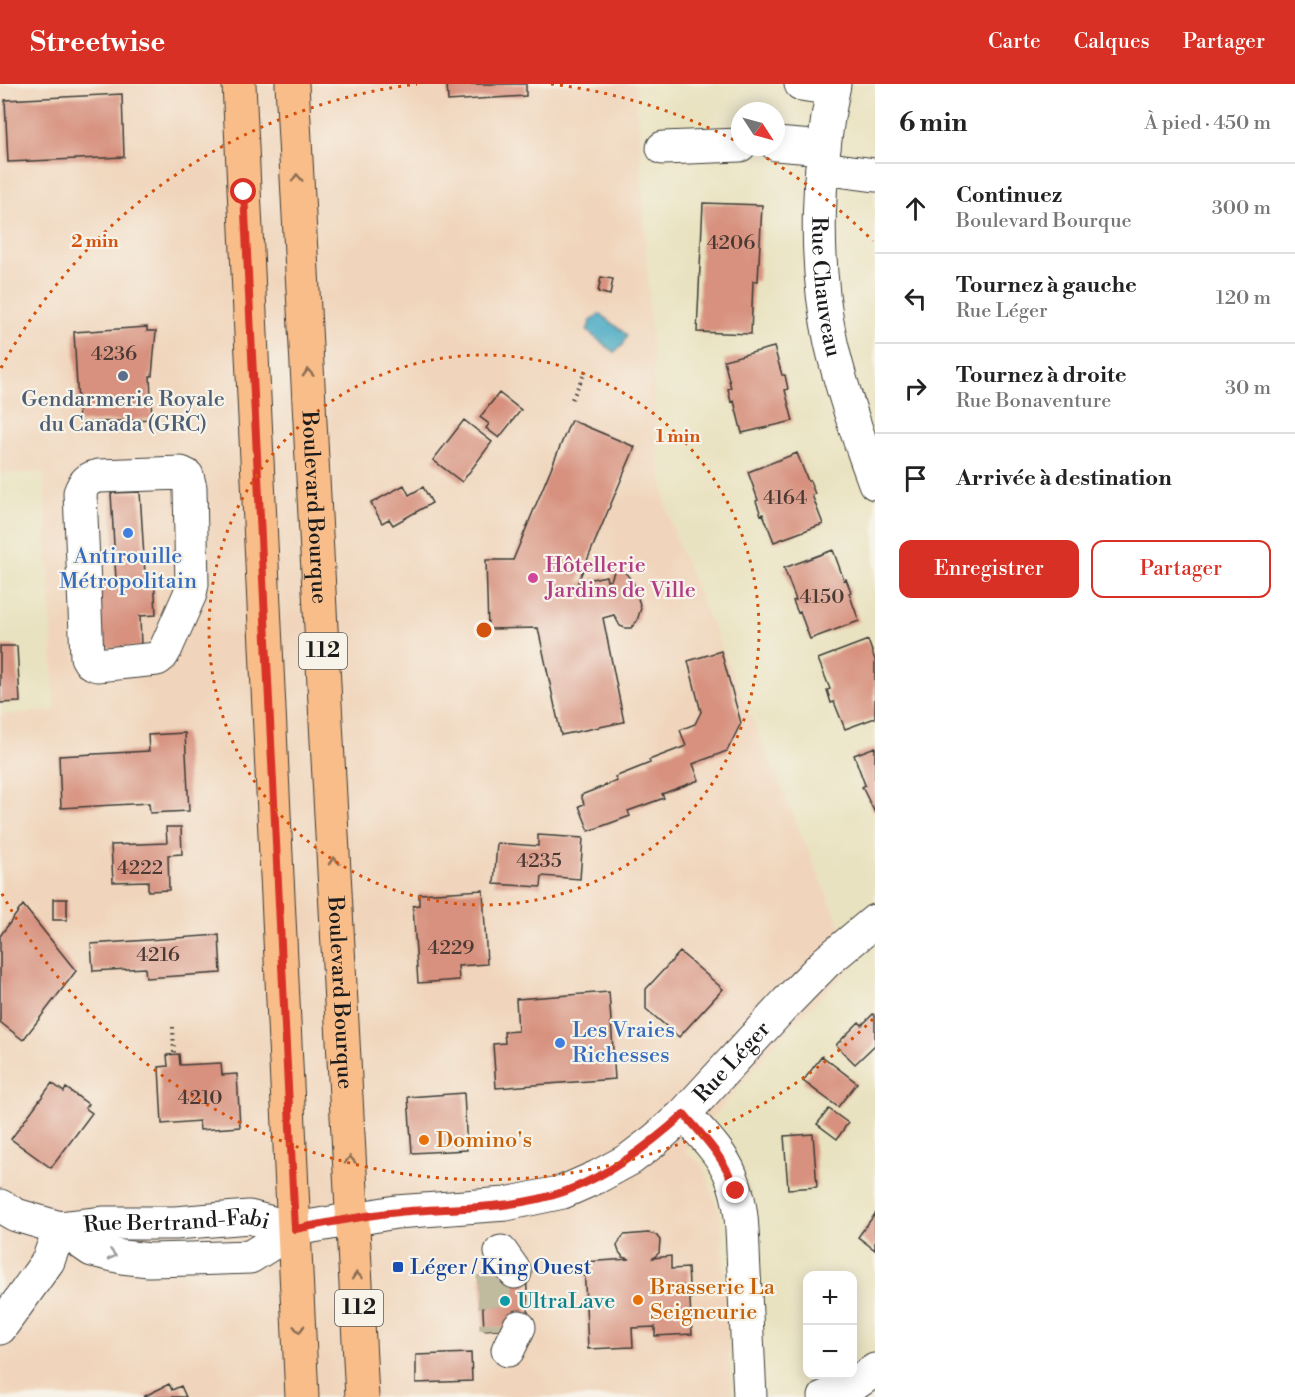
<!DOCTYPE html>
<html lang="fr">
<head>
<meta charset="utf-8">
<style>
	body { margin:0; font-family:"Libre Bodoni",serif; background:#f2f2f2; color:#222 }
	.controls { position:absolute; right:18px; bottom:18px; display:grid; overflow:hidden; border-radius:12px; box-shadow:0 3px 15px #0003 }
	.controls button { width:54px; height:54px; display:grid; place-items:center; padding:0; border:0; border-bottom:2px solid #e0e0e0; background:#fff; color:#222; font:30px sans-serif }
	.compass { position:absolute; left:731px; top:18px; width:54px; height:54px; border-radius:50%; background:#fff; box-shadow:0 3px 15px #0003; rotate:126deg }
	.stop { position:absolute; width:18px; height:18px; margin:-14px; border:4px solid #d93025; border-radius:50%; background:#fff }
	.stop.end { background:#d93025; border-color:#fff; box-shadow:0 2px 6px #0008 }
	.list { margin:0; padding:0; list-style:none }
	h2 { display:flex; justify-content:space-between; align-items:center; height:78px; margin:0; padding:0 24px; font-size:26px }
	h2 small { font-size:20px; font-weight:400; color:#767676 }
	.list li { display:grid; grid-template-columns:39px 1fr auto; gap:18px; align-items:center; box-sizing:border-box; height:90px; padding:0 24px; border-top:2px solid #e0e0e0 }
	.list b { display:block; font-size:22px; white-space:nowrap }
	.list p { margin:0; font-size:20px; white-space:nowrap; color:#767676 }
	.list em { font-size:20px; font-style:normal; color:#767676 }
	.actions { display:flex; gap:12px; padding:18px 24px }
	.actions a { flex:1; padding:14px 0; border:2px solid #d93025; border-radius:12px; text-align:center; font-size:21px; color:#d93025 }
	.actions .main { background:#d93025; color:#fff }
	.icon { flex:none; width:33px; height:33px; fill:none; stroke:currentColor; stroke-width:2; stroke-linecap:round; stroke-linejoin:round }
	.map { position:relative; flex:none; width:875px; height:1313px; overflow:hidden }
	header { display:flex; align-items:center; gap:36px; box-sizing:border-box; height:84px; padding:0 30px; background:#d93025; color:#fff }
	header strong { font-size:28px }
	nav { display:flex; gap:33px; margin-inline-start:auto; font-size:21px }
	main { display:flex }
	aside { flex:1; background:#fff }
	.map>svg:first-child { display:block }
	.built { fill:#f0d5bc }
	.water { fill:#44a9c3; stroke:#306270; stroke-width:1.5 }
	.building { fill:#d7917e }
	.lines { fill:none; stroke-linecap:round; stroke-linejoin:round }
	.minor-tunnel { stroke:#c0ba9f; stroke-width:33; stroke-dasharray:33 16; stroke-linecap:butt }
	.minor-casing { stroke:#3b3a35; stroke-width:35 }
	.major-casing { stroke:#3b3a35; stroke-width:35 }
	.path { stroke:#3b3a35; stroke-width:4; stroke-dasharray:1.5 4.5; stroke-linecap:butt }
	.minor { stroke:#fff; stroke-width:33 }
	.major { stroke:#f8bd89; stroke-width:33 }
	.oneway { stroke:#8a6c52 }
	.oneway2 { stroke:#999 }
	.route { stroke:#d93025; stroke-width:8 }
	.ring { fill:none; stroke:#d4530e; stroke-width:3; stroke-dasharray:3 6 }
	.service-dot { fill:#5c6f8a; stroke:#f7f3e8; stroke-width:2 }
	.shop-dot { fill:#3f7fe0; stroke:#f7f3e8; stroke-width:2 }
	.hotel-dot { fill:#d1479c; stroke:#f7f3e8; stroke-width:2 }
	.food-dot { fill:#e8710a; stroke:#f7f3e8; stroke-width:2 }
	.transit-dot { fill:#1a4fb4; stroke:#f7f3e8; stroke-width:2 }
	.culture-dot { fill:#0f9aa8; stroke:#f7f3e8; stroke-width:2 }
	.labels { text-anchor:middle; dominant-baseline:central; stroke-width:4.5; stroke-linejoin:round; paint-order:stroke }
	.number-label { font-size:20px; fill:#4b3934 }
	.shield { fill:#f7f3e8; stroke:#5e5c59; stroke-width:1.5 }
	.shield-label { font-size:21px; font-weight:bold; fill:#1c1c1c }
	.street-label { font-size:22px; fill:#1c1c1c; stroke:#f7f3e8 }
	.service-label { font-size:22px; fill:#4e5e75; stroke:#f7f3e8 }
	.shop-label { font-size:22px; fill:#366cbe; stroke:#f7f3e8 }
	.hotel-label { font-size:22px; fill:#b23c85; stroke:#f7f3e8; text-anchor:start }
	.food-label { font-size:22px; fill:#c56008; stroke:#f7f3e8; text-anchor:start }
	.transit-label { font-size:22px; fill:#164399; stroke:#f7f3e8; text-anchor:start }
	.culture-label { font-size:22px; fill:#0d838f; stroke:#f7f3e8; text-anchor:start }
	.centre { fill:#d4530e; stroke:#f7f3e8; stroke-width:3 }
	.ring-label { font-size:18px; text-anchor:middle; font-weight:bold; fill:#d4530e; stroke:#f7f3e8; stroke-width:4.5; stroke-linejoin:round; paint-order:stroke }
</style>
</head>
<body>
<header>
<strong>Streetwise</strong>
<nav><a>Carte</a><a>Calques</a><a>Partager</a></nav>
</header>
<main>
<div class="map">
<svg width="875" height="1313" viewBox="0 0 875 1313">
	<rect width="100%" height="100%" fill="#f7f3e8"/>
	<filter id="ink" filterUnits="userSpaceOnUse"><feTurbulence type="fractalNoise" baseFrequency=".0167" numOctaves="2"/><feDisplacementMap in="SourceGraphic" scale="12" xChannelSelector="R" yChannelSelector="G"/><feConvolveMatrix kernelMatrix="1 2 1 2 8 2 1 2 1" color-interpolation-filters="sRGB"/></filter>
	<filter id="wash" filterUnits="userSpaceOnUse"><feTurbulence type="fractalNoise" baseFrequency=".008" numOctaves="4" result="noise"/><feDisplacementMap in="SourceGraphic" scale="24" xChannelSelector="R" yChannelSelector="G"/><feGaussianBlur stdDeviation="1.35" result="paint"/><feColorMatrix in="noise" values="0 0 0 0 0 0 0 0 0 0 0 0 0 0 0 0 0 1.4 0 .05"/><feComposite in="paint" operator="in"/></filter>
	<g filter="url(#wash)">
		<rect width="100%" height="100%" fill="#e9e2c0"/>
		<!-- built -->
		<path class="built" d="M0,0H636L658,365L666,421L678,461L856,879L794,938L748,991L685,1068L702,1080L721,1133L732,1313H0V631L55,627L44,389H0Z"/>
		<!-- water -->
		<path class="water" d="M600,230L627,251L623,261L614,268L587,247L591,236Z"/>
		<g id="blocks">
			<!-- building -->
			<path class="building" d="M447,0H526V12L448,17Z
				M122,10L124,73L8,78L5,16Z
				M703,119L762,121L758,197H753L751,250L697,248Z
				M601,193L613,195L610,211L598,208Z
				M147,243V247H156L152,292H150L152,335L79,339L74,248Z
				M774,263L782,291H785L788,305L785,306L793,337L742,349L734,317L731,318L728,305L731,304L724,276Z
				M499,309L521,326L499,354L486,344L489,340L480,333Z
				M464,336L492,358L462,398L433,376Z
				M571,336L635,363L578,498L606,492L607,497L611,496L616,482L619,481L633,498L641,524L637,537L631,544H625L620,542L614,531L603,534L624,638L561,651L538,544L488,545L486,476H513Z
				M797,369L808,397H810L815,410L812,411L823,440L774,458L763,430L761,431L756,417L758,416L748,388Z
				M404,401L409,411L423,403L432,419L393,441L389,435L382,439L371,419Z
				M140,408L145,490L154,489L156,531L140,532L141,563L101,565L96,497L116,496L111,409Z
				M833,466L844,496L846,495L851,508L849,509L859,537L810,555L800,528L798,529L793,517L796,516L784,484Z
				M868,556L875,576V634L845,645L834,618L831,619L827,606L830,605L818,575Z
				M0,562H17L20,618L0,619Z
				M721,567L741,639L727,667L693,680L699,696L662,710L664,714L628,727L630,732L589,747L579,722L584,720L581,711L617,697L615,693L650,679L649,676L686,662L680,646L695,640L701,628L688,577Z
				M185,649L189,727L150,729L149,719L61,724L59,672L149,667L148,651Z
				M875,663V729L862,703L865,701L854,671Z
				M166,743H181L182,770L168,771L169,806L148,807V797L113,798L111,761L167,759Z
				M538,751L583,754L580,795L542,792L541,803L494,800L497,759L538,762Z
				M483,806L487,880L458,882L459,896L418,899L413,822L419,821V810Z
				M53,815H67V836H53Z
				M23,821L76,887L23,956L0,938V852Z
				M219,851L221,889L146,894L145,884L93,887L91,860Z
				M680,868L723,905L679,953L646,925V905Z
				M609,908L615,995L496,1004L493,960L505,959L504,948L518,947L516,915Z
				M873,930L875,932V961L855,980L836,961L859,938L862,941Z
				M179,970L180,981L221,979L222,991L237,990L240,1043L200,1046L199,1037L162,1040L159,983L168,982L167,971Z
				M822,972L857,999L838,1023L803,997Z
				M52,999L64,1008L66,1004L88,1020L85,1024L92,1029L51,1084L11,1055Z
				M464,1009L467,1066L412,1069L408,1013Z
				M829,1025L848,1039L837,1055L817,1040Z
				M813,1050L817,1103L788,1105L784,1052Z
				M875,1130V1166L858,1153Z
				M648,1149L656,1151L660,1156L659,1169L653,1174L671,1172V1185L688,1184L692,1250L655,1252V1243L632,1244L633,1263L588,1265L584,1178L630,1175L623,1173L619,1168L617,1162L620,1156L624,1151Z
				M526,1188L529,1243L484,1246L481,1190Z
				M471,1269L472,1297L416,1299V1271Z
				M169,1300L172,1306L181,1302L186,1313H143Z"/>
		</g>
	</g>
	<g filter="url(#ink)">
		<use href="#blocks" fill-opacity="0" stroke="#3b3a35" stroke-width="1.5"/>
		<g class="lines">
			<!-- minor-tunnel -->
			<path class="minor-tunnel" d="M493,1190L496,1245"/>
			<defs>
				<g id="minor">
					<path d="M801,0L833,5"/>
					<path id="s1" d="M834,0C817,84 813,175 831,259C842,307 858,353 875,399"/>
					<path d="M776,60L824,64"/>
					<path d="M663,64L740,61"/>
					<path d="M822,84L875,91"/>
					<path d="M181,389L187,392L190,404L192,500L190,510L166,564L162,571L157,575L97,581L90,578L87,573L80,409C84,398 88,394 99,392Z"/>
					<path d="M684,1030C701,1049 722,1069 731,1092C744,1122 742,1157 744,1188C746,1230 748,1271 750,1313"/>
					<path id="s2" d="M0,1122L16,1131L60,1144L92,1166L122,1173L149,1176L191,1175L250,1173L295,1145L396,1128L506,1120L563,1108L597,1093L630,1075L655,1056L684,1030L787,918L826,878L875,837"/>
					<path id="s3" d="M60,1144L105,1139H175L249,1133L295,1145"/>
					<path d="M501,1168L515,1188"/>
					<path d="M0,1244L48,1177L60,1144"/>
					<path d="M508,1266L519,1243"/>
					<path d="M825,1313L856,1299L875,1286"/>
				</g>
				<g id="major">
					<path d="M239,0L302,1313"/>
					<path id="s4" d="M292,0L362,1313"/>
				</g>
			</defs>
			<!-- minor casing -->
			<use href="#minor" class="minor-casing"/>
			<!-- major casing -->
			<use href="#major" class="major-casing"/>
			<!-- path -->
			<path class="path" d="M572,315L587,284
				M173,943L174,971"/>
			<!-- minor -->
			<use href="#minor" class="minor"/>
			<!-- major -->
			<use href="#major" class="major"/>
		</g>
		<!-- one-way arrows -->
		<defs><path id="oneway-chevron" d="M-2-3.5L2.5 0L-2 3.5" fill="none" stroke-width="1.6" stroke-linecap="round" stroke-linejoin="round" transform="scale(1.5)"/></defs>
		<g class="oneway">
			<use href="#oneway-chevron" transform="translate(297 94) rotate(-93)"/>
			<use href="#oneway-chevron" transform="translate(308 289) rotate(-93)"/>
			<use href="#oneway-chevron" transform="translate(334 777) rotate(-93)"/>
			<use href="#oneway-chevron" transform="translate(350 1076) rotate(-93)"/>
			<use href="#oneway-chevron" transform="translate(357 1192) rotate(-94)"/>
			<use href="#oneway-chevron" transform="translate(299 1245) rotate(88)"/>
		</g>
		<use class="oneway2" href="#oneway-chevron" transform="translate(112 1171) rotate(14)"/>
	</g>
	<g class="lines" filter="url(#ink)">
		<!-- route -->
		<path class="route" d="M244,108L295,1145C329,1139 364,1131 399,1128C453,1123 514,1126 566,1107C611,1090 648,1062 684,1030C705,1054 726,1076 736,1107"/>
	</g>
	<!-- distance rings -->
	<g class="ring">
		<circle cx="484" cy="546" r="275"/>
		<path d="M873 935A550 550 0 0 1 1 808M1 284A550 550 0 0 1 417 0M551 0A550 550 0 0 1 738 58M751 65A550 550 0 0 1 873 157"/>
	</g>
	<!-- markers -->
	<circle class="service-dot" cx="123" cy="292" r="6"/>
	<g class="shop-dot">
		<circle cx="128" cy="449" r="6"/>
		<circle cx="560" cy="959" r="6"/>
	</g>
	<circle class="hotel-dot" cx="533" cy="494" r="6"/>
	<g class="food-dot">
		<circle cx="424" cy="1056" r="6"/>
		<circle cx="638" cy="1216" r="6"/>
	</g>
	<rect class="transit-dot" x="392" y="1177" width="12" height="12" rx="3"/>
	<circle class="culture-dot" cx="505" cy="1217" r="6"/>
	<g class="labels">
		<!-- number labels -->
		<g class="number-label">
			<text x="731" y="159">4206</text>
			<text x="114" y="270">4236</text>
			<text x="785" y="414">4164</text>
			<text x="822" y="513">4150</text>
			<text x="539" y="777">4235</text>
			<text x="140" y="784">4222</text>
			<text x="451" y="864">4229</text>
			<text x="158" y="871">4216</text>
			<text x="200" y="1014">4210</text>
		</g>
		<!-- shield labels -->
		<g class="shield">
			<rect x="299" y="549" width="48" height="36" rx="4.5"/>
			<rect x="335" y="1206" width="48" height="36" rx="4.5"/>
		</g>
		<g class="shield-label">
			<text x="323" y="567">112</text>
			<text x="359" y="1224">112</text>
		</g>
		<!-- street labels -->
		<g class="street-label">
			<text stroke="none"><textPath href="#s1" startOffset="204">Rue Chauveau</textPath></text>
			<text stroke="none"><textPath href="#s4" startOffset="424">Boulevard Bourque</textPath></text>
			<text stroke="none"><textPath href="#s4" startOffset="910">Boulevard Bourque</textPath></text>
			<text stroke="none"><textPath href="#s2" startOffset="802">Rue Léger</textPath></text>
			<text stroke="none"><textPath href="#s3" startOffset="117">Rue Bertrand-Fabi</textPath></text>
		</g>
		<!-- service labels -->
		<g class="service-label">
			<text x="123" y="315">Gendarmerie Royale<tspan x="123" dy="25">du Canada (GRC)</tspan></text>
		</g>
		<!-- shop labels -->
		<g class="shop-label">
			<text x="128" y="472">Antirouille<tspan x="128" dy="25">Métropolitain</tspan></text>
			<text x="572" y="946" text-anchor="start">Les Vraies<tspan x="572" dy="25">Richesses</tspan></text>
		</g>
		<!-- hotel labels -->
		<g class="hotel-label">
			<text x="545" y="481">Hôtellerie<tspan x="545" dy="25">Jardins de Ville</tspan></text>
		</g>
		<!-- food labels -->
		<g class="food-label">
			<text x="436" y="1056">Domino's</text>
			<text x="650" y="1203">Brasserie La<tspan x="650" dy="25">Seigneurie</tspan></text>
		</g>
		<!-- transit labels -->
		<g class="transit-label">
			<text x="410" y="1183">Léger / King Ouest</text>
		</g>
		<!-- culture labels -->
		<g class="culture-label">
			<text x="517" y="1217">UltraLave</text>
		</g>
	</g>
	<circle cx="484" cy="546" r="9" class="centre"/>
	<g class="ring-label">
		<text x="95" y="163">2 min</text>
		<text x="678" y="358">1 min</text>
	</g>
</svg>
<div class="controls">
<button>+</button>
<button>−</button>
</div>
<svg class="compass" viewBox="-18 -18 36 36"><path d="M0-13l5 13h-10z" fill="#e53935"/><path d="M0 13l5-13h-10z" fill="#767676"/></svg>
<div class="stop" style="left:244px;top:108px"></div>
<div class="stop end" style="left:736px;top:1107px"></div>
</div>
<aside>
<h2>6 min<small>À pied · 450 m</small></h2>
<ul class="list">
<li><svg class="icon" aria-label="ahead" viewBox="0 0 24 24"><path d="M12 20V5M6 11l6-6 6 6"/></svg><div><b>Continuez</b><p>Boulevard Bourque</p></div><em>300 m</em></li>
<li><svg class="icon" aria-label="left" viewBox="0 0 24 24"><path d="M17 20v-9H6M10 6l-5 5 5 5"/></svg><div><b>Tournez à gauche</b><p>Rue Léger</p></div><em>120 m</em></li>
<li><svg class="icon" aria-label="right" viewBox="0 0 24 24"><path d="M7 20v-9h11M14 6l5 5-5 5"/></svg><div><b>Tournez à droite</b><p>Rue Bonaventure</p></div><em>30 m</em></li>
<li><svg class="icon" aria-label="arrive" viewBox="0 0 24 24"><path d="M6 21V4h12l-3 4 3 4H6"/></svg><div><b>Arrivée à destination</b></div></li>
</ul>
<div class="actions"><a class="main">Enregistrer</a><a>Partager</a></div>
</aside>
</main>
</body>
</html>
